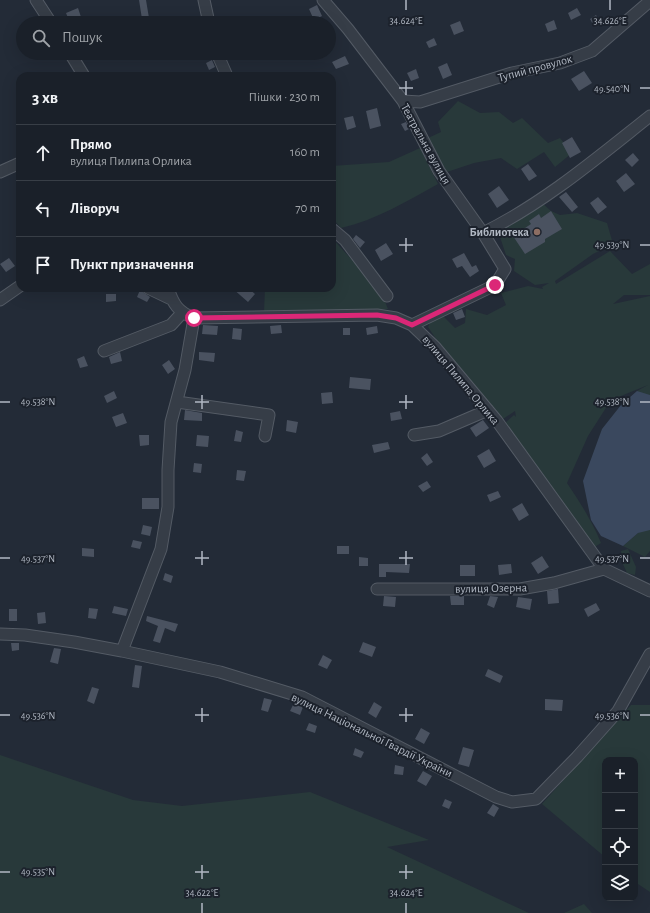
<!DOCTYPE html>
<html lang="uk">
<head>
<meta charset="utf-8">
<style>
	body { margin:0; font-family:"Alegreya Sans",sans-serif; background:#232831; color:#f1f3f6 }
	.controls { position:absolute; right:12px; bottom:12px; display:grid; overflow:hidden; border-radius:8px; box-shadow:0 4px 16px #0002 }
	.controls button { width:36px; height:36px; display:grid; place-items:center; padding:0; border:0; border-bottom:1px solid #383e46; background:#1a2029; color:#f1f3f6; font:20px sans-serif }
	.stop { position:absolute; width:12px; height:12px; margin:-9px; border:3px solid #db2777; border-radius:50%; background:#fff }
	.stop.end { background:#db2777; border-color:#fff; box-shadow:0 1px 4px #0008 }
	.list { margin:0; padding:0; list-style:none }
	h2 { display:flex; justify-content:space-between; align-items:center; height:52px; margin:0; padding:0 16px; font-size:17px }
	h2 small { font-size:13px; font-weight:400; color:#9fa3a8 }
	.list li { display:grid; grid-template-columns:26px 1fr auto; gap:12px; align-items:center; box-sizing:border-box; height:56px; padding:0 16px; border-top:1px solid #383e46 }
	.list b { display:block; font-size:15px; white-space:nowrap }
	.list p { margin:0; font-size:13px; white-space:nowrap; color:#9fa3a8 }
	.list em { font-size:13px; font-style:normal; color:#9fa3a8 }
	.icon { flex:none; width:22px; height:22px; fill:none; stroke:currentColor; stroke-width:2; stroke-linecap:round; stroke-linejoin:round }
	.map { position:relative; flex:none; width:650px; height:913px; overflow:hidden }
	.search { position:absolute; background:#1a2029; box-shadow:0 4px 16px #0002; left:16px; top:16px; width:320px; height:44px; display:flex; align-items:center; gap:10px; box-sizing:border-box; padding:0 14px; border-radius:22px; color:#9fa3a8; font-size:15px }
	.panel { position:absolute; background:#1a2029; box-shadow:0 4px 16px #0002; left:16px; top:72px; width:320px; height:220px; border-radius:12px }
	.map>svg:first-child { display:block }
	.green { fill:#28393a }
	.water { fill:#3a485e }
	.building { fill:#4a5260 }
	.lines { fill:none; stroke-linecap:round; stroke-linejoin:round }
	.minor-casing { stroke:#545b65; stroke-width:13 }
	.minor { stroke:#363d47; stroke-width:11 }
	.route { stroke:#db2777; stroke-width:5 }
	.ticks { fill:none; stroke:#b1b8c3; stroke-width:1.5 }
	.education-dot { fill:#8d6e63; stroke:#1c222c; stroke-width:1.5 }
	.labels { text-anchor:middle; dominant-baseline:central; stroke-width:4; stroke-linejoin:round; paint-order:stroke }
	.street-label { font-size:12px; fill:#b1b8c3; stroke:#1c222c }
	.poi-label { font-size:12px; font-weight:bold; fill:#b1b8c3; stroke:#1c222c; text-anchor:end }
	.ticks-label { font-size:10px; text-anchor:middle; fill:#b1b8c3; stroke:#1c222c; stroke-width:4; stroke-linejoin:round; paint-order:stroke }
</style>
</head>
<body>
<div class="map">
<svg width="650" height="913" viewBox="0 0 650 913">
	<rect width="100%" height="100%" fill="#232b37"/>
	<!-- green -->
	<path class="green" d="M458,101L480,113L499,112L513,123L522,118L548,143L560,138L572,153L555,167L544,152L517,169L501,158L474,163L444,173L428,138L441,132L438,122Z
		M420,148L438,184C407,201 376,220 341,228L332,218V166L389,162Z
		M541,202L551,211L560,215L577,213L607,223L613,244L593,254L555,281L556,284L610,251L632,274L650,264V295H624L613,304L650,296V401L637,391L648,385L611,400L588,436L567,483C580,502 592,521 601,543L593,548L505,423L514,415L516,417L515,411L500,421L451,360L452,359L444,351L428,327L432,318L442,315L455,328L465,323L466,309L487,315L506,305L501,293L528,286L543,289L542,287L549,283L535,285L514,271L515,259L506,255L499,234L505,226Z
		M332,238L381,292L388,309L264,312L265,288H332Z
		M650,526V551L645,557L623,546L638,533Z
		M628,549L636,567L635,575L627,573L622,562L621,551Z
		M631,705H650V892L635,882V760H605V857L542,804Z
		M0,755L133,800L182,806L310,792L429,840L387,847L529,913H0Z
		M584,904L592,913H564Z"/>
	<!-- water -->
	<path class="water" d="M637,391L650,395V530L638,533L623,546L601,536L591,520L583,481L602,429L621,405Z"/>
	<!-- building -->
	<path class="building" d="M139,0H146L149,18L142,19Z
		M317,5L322,16L314,20L309,9Z
		M78,8L83,23H70L66,13Z
		M577,8L581,15L571,20L568,13Z
		M596,15L600,22L594,26L590,19Z
		M554,20L557,29L548,32L545,24Z
		M460,21L464,31L454,35L450,25Z
		M434,38L437,45L429,48L426,42Z
		M345,56L349,64L336,69L332,62Z
		M212,60L215,67L209,70L206,63Z
		M447,63L452,75L443,79L438,67Z
		M416,69L419,78L411,81L407,73Z
		M584,71L592,83L579,91L571,79Z
		M377,108L381,126L370,129L366,111Z
		M353,116L356,127L347,130L344,118Z
		M406,122L409,129L405,131L401,124Z
		M572,137L581,152L570,158L562,143Z
		M633,153L639,160L632,167L625,160Z
		M528,164L537,176L529,181L521,169Z
		M626,173L635,184L624,192L616,181Z
		M499,186L509,200L497,208L488,194Z
		M566,192L578,207L572,212L559,197Z
		M598,197L607,207L598,214L590,203Z
		M551,211L562,229L545,239V242L525,254L513,236L531,224L529,221L539,214L541,218Z
		M356,235L365,242L360,248L353,239Z
		M386,243L393,254L381,261L375,250Z
		M464,253L472,267L476,265L479,271L470,277L462,266L457,268L452,259Z
		M9,258L15,266L6,272L0,264Z
		M232,288H248L255,294L248,302Z
		M140,290L150,297L147,302L137,297Z
		M106,294H116V301L106,302Z
		M462,309L465,317L456,320L453,313Z
		M203,325L218,326L217,335L202,334Z
		M281,325L282,333L271,334L270,326Z
		M377,326L378,333L367,335L366,328Z
		M233,328L242,329L241,340L232,339Z
		M343,328H350V335H343Z
		M120,352L122,361L111,364L109,357Z
		M199,352L215,353L214,362L199,360Z
		M84,356L88,366L80,368L77,359Z
		M169,360L175,369L168,374L162,365Z
		M350,377L371,379L370,390L349,388Z
		M114,391L117,398L107,403L104,396Z
		M332,392L333,403L322,404L321,393Z
		M185,410L202,413V421L184,420Z
		M400,411L402,419L391,421L390,413Z
		M123,413L127,423L116,427L112,417Z
		M287,420L298,422L296,433L286,431Z
		M483,420L489,428L476,437L470,428Z
		M236,430L243,432L241,442L234,441Z
		M139,435H149V445L140,446Z
		M197,435L209,436L208,447L196,446Z
		M388,442L390,449L374,453L372,445Z
		M489,449L496,461L484,468L477,456Z
		M427,453L433,462L427,466L421,458Z
		M194,463L202,464L201,473L193,472Z
		M237,470L246,471L244,481L236,480Z
		M427,481L431,487L423,492L418,486Z
		M498,491L501,497L490,502L487,495Z
		M142,498H159V509H142Z
		M522,503L529,515L519,521L512,509Z
		M143,525L152,527L150,536L141,534Z
		M133,540L142,542L140,549L131,547Z
		M337,546H349V554H337Z
		M82,548L94,549V557L82,556Z
		M542,556L549,567L538,574L531,563Z
		M359,557L368,558V566H359Z
		M379,564H410L409,573L386,572V577H379Z
		M511,564L512,573L499,575L498,565Z
		M460,565H475V576H460Z
		M165,573L173,576L171,583L163,580Z
		M558,589L559,603L548,604L547,591Z
		M384,596L396,597L395,607L383,606Z
		M450,596H464V605H451Z
		M490,596L498,597L494,608L487,605Z
		M518,597L532,599L530,610L516,607Z
		M596,603L600,610L588,617L584,609Z
		M114,606L128,609L126,616L112,613Z
		M89,608L98,609L96,619L88,618Z
		M9,609H17V621H9Z
		M45,612L46,623L38,624L37,613Z
		M147,616L178,624L175,632L165,628L160,643L153,641L158,626L146,621Z
		M363,642L376,647L372,657L359,652Z
		M11,643H19V650L12,651Z
		M54,648L61,649L58,664L50,662Z
		M323,655L332,660L327,669L318,665Z
		M135,665L142,666L139,688L132,687Z
		M488,669L503,676L500,683L485,676Z
		M92,687L99,689L94,704L87,701Z
		M264,698L272,700L268,712L261,710Z
		M545,699L563,700L562,711L545,710Z
		M374,702L382,707L376,718L368,713Z
		M294,703L303,707L300,715L290,711Z
		M309,723L317,726L315,733L306,730Z
		M421,728L430,733L424,744L415,739Z
		M463,747L474,750L469,767L458,764Z
		M355,748L364,752L361,758L353,755Z
		M395,765L404,767L403,775L394,774Z
		M423,771L432,776L426,786L417,781Z
		M445,799L452,802L449,809L442,806Z
		M493,804L499,808L494,817L487,813Z"/>
	<g class="lines">
		<defs>
			<path id="minor" d="M36,0L51,23
				M204,0L209,23
				M323,0L348,29L403,101L439,171L483,233L505,269L495,285L412,325
				M70,53L84,76
				M217,53L227,76
				M403,101L420,102L512,73L560,63L592,51L650,1
				M0,172L20,163
				M332,229L345,240L387,296
				M483,233C544,203 597,158 650,116
				M148,288L171,299
				M168,288C173,304 178,312 194,318L377,315L396,318L412,325L435,347L497,421L604,569L650,591
				M0,300L20,286
				M104,351L171,325L182,313
				M177,402L269,415L265,436
				M414,435L439,431L488,410
				M377,589H520L554,583L604,569
				M0,634L25,635L74,642L122,651L220,672L302,697L496,797L512,802L536,799L577,757L618,711L650,654
				M122,651L161,549L168,507V470L171,422L185,370L194,318"/>
		</defs>
		<!-- minor casing -->
		<use href="#minor" class="minor-casing"/>
		<!-- minor -->
		<use href="#minor" class="minor"/>
	</g>
	<g class="lines">
		<!-- route -->
		<path class="route" d="M194,318L377,315L396,318L412,325L495,285"/>
	</g>
	<!-- ticks -->
	<path class="ticks" d="M406,0V10M610,0V10M406,81V95M399,88H413M640,88H650M406,238V252M399,245H413M640,245H650M202,395V409M406,395V409M0,402H10M195,402H209M399,402H413M640,402H650M202,551V565M406,551V565M0,558H10M195,558H209M399,558H413M640,558H650M202,708V722M406,708V722M0,715H10M195,715H209M399,715H413M640,715H650M202,865V879M406,865V879M0,872H10M195,872H209M399,872H413M202,903V913M406,903V913"/>
	<!-- markers -->
	<circle class="education-dot" cx="537" cy="232" r="4"/>
	<g class="labels">
		<!-- street labels -->
		<g class="street-label">
			<text transform="translate(535 68) rotate(-15)">Тупий провулок</text>
			<text transform="translate(426 144) rotate(61)">Театральна вулиця</text>
			<text transform="translate(461 380) rotate(50)">вулиця Пилипа Орлика</text>
			<text transform="translate(491 588) rotate(-1)">вулиця Озерна</text>
			<text transform="translate(372 735) rotate(26)">вулиця Національної Гвардії України</text>
		</g>
		<!-- poi labels -->
		<g class="poi-label">
			<text x="529" y="232">Библиотека</text>
		</g>
	</g>
	<g class="ticks-label">
		<text x="406" y="24">34.624°E</text>
		<text x="610" y="24">34.626°E</text>
		<text x="612" y="92">49.540°N</text>
		<text x="612" y="248">49.539°N</text>
		<text x="38" y="405">49.538°N</text>
		<text x="612" y="405">49.538°N</text>
		<text x="38" y="562">49.537°N</text>
		<text x="612" y="562">49.537°N</text>
		<text x="38" y="719">49.536°N</text>
		<text x="612" y="719">49.536°N</text>
		<text x="38" y="875">49.535°N</text>
		<text x="202" y="896">34.622°E</text>
		<text x="406" y="896">34.624°E</text>
	</g>
</svg>
<div class="controls">
<button>+</button>
<button>−</button>
<button><svg class="icon" aria-label="locate" viewBox="0 0 24 24"><circle cx="12" cy="12" r="6"/><path d="M12 2v4M12 18v4M2 12h4M18 12h4"/></svg></button>
<button><svg class="icon" aria-label="layers" viewBox="0 0 24 24"><path d="M12 4l9 5-9 5-9-5zM3 14l9 5 9-5"/></svg></button>
</div>
<div class="stop" style="left:194px;top:318px"></div>
<div class="stop end" style="left:495px;top:285px"></div>
<div class="search"><svg class="icon" aria-label="search" viewBox="0 0 24 24"><circle cx="10" cy="10" r="6"/><path d="M15 15l6 6"/></svg>Пошук</div>
<section class="panel">
<h2>3 хв<small>Пішки · 230 m</small></h2>
<ul class="list">
<li><svg class="icon" aria-label="ahead" viewBox="0 0 24 24"><path d="M12 20V5M6 11l6-6 6 6"/></svg><div><b>Прямо</b><p>вулиця Пилипа Орлика</p></div><em>160 m</em></li>
<li><svg class="icon" aria-label="left" viewBox="0 0 24 24"><path d="M17 20v-9H6M10 6l-5 5 5 5"/></svg><div><b>Ліворуч</b></div><em>70 m</em></li>
<li><svg class="icon" aria-label="arrive" viewBox="0 0 24 24"><path d="M6 21V4h12l-3 4 3 4H6"/></svg><div><b>Пункт призначення</b></div></li>
</ul>
</section>
</div>
</body>
</html>
